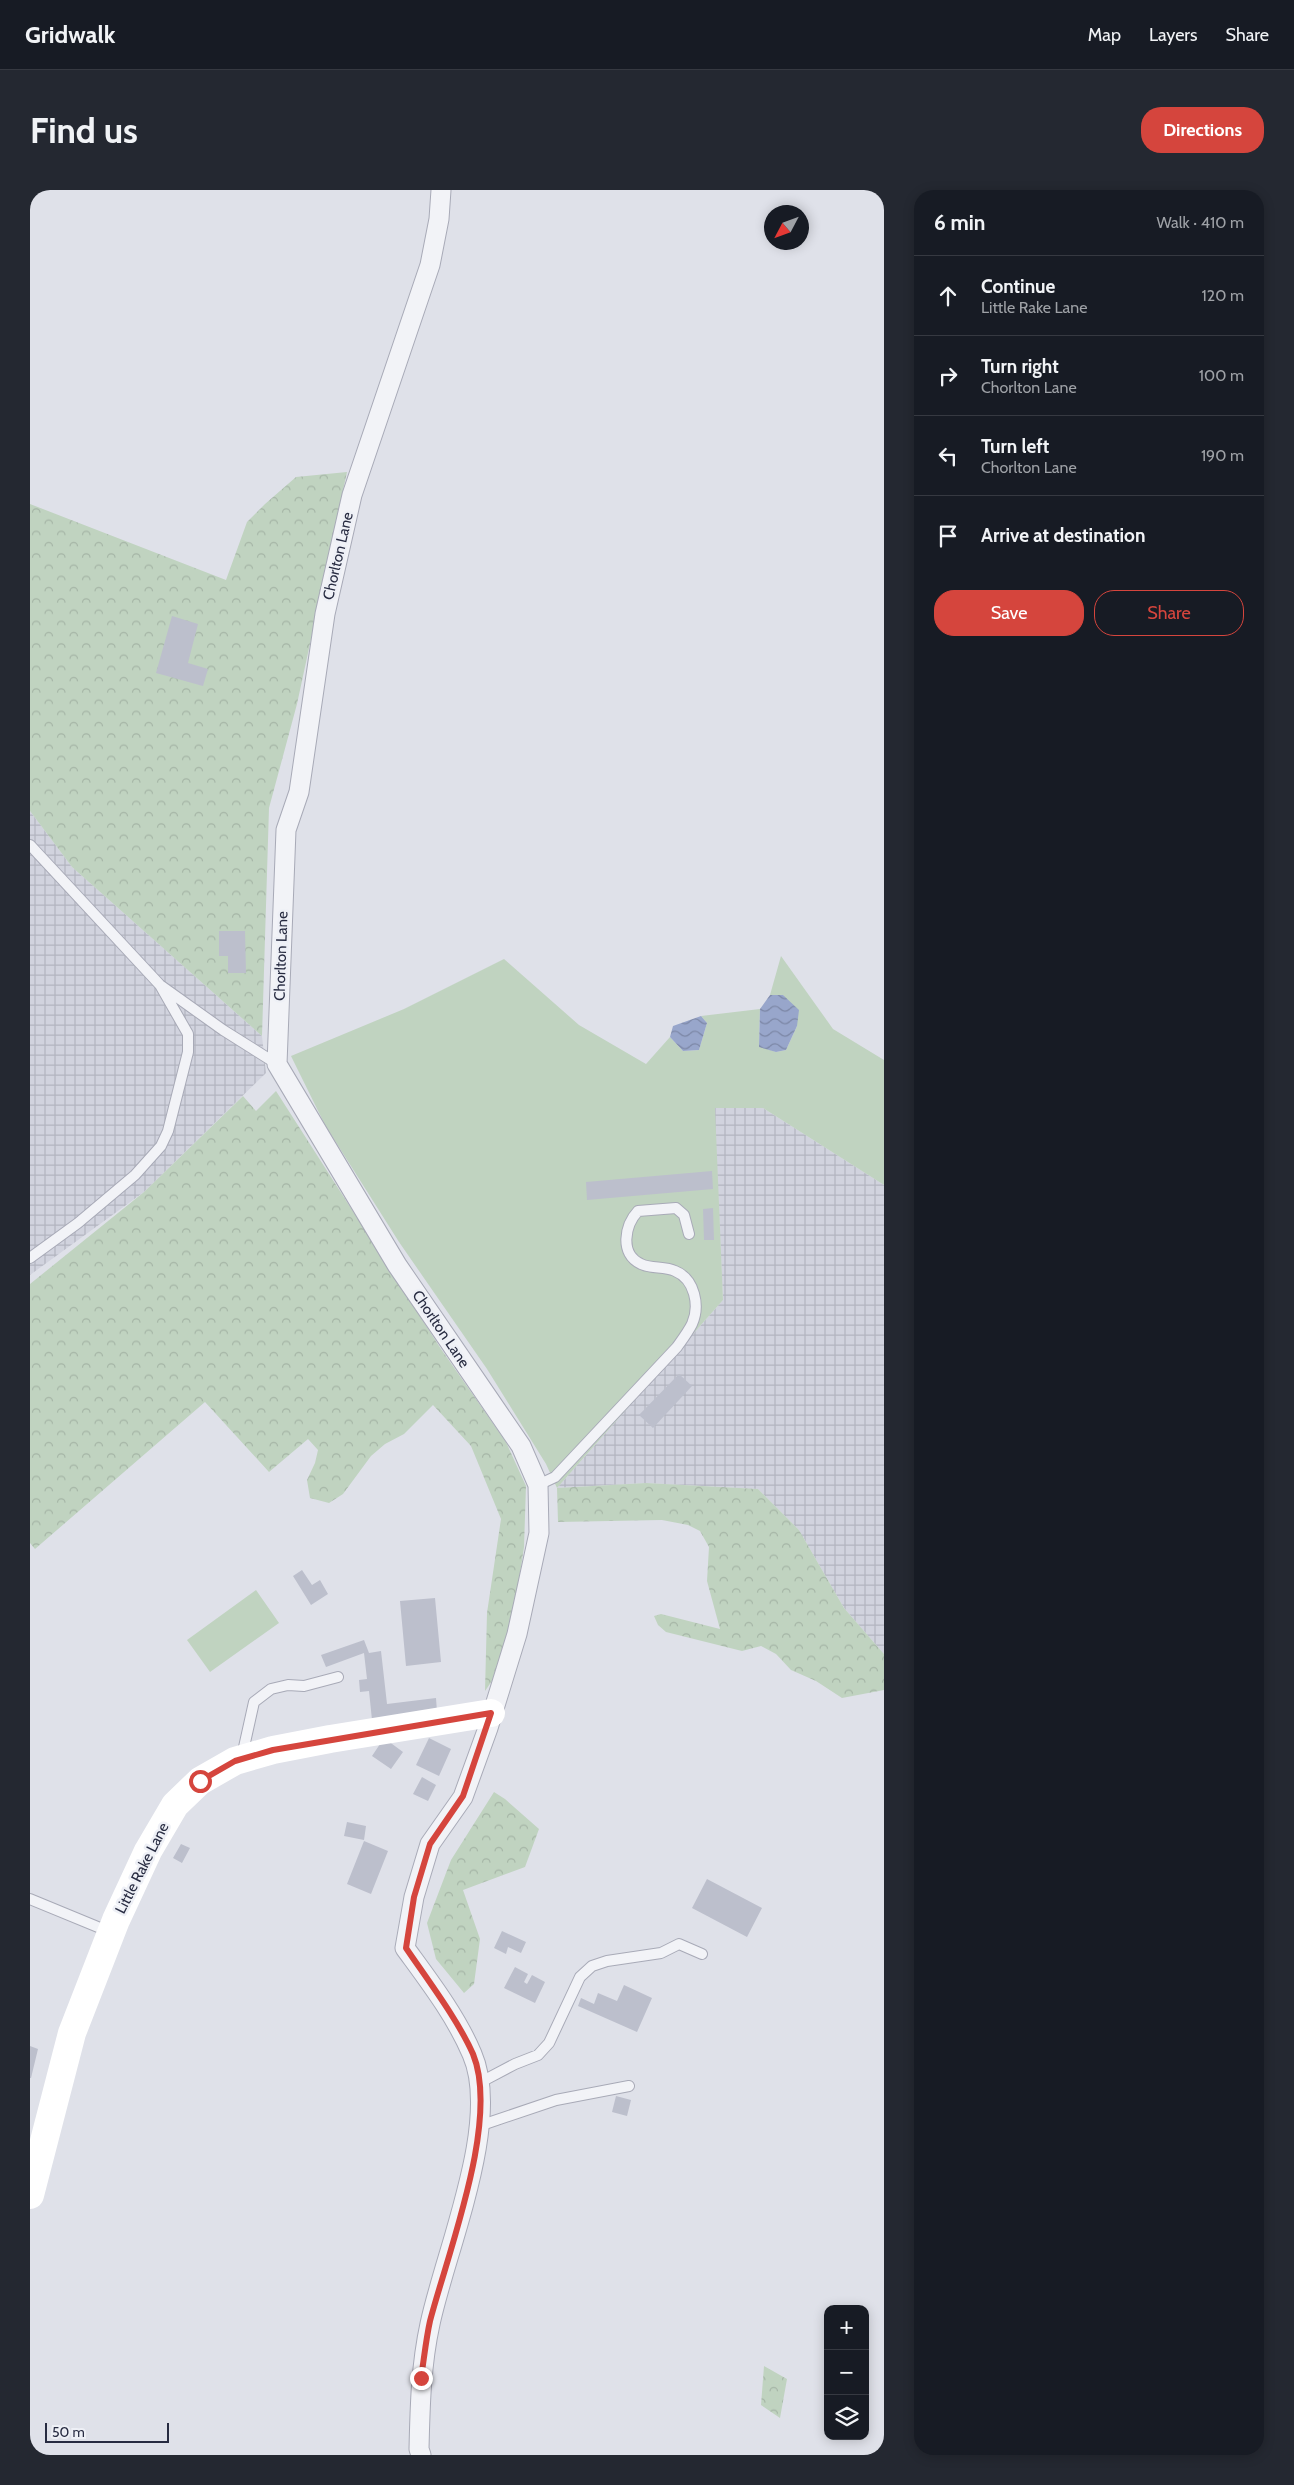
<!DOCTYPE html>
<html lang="en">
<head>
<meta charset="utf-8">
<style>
	body { margin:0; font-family:Cabin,sans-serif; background:#242831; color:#f1f3f6 }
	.controls { position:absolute; right:15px; bottom:15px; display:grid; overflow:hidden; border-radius:10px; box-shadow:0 2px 12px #0003 }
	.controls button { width:45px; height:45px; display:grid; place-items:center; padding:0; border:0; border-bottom:1px solid #363941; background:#171b24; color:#f1f3f6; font:25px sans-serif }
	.compass { position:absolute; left:734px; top:15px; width:45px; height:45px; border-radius:50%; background:#171b24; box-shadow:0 2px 12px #0003; rotate:229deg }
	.scale { position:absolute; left:15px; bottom:12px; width:124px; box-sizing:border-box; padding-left:5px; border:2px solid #272b41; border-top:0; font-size:14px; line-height:18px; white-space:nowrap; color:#272b41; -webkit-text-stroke:4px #eef0f6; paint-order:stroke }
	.stop { position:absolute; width:15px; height:15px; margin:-11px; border:4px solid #d5453d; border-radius:50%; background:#fff }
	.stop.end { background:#d5453d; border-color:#fff; box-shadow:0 1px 5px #0008 }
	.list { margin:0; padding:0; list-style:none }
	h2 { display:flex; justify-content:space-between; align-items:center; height:65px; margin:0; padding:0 20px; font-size:21px }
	h2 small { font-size:16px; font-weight:400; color:#9ea1a6 }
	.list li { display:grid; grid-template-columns:32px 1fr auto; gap:15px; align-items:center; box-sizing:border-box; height:80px; padding:0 20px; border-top:1px solid #363941 }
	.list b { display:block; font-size:19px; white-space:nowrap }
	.list p { margin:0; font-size:16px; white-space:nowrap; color:#9ea1a6 }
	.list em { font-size:16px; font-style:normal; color:#9ea1a6 }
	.actions { display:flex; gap:10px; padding:15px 20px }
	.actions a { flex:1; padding:11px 0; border:1px solid #d5453d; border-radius:20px; text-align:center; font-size:18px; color:#d5453d }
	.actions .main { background:#d5453d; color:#fff }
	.icon { flex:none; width:28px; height:28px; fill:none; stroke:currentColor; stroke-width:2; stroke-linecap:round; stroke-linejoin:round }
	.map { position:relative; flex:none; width:854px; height:2265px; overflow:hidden; border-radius:20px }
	header { display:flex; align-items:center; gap:30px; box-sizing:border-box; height:70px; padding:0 25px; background:#171b24; border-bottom:1px solid #363941 }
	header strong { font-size:24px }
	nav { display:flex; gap:28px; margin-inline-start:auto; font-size:18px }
	.intro { display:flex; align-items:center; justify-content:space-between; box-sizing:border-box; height:120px; padding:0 30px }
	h1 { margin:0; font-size:35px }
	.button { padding:12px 22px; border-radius:20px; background:#d5453d; color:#fff; font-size:18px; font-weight:700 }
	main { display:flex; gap:30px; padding:0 30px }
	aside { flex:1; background:#171b24; border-radius:20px; box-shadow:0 2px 12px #0003 }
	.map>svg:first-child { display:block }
	.industrial { fill:url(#industrial-grid) }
	.grass { fill:#c0d3c0 }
	.forest { fill:url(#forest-crowns) }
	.water { fill:url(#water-waves) }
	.building { fill:#bcbfcc }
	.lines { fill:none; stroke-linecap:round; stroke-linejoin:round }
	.lane-casing { stroke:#a8aab7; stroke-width:12 }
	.street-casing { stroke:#a8aab7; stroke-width:21 }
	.lane { stroke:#f2f3f7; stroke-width:10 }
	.street { stroke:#f2f3f7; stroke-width:19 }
	.secondary { stroke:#fff; stroke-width:28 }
	.route { stroke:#d5453d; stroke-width:6 }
	.labels { text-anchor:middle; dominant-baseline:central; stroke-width:5; stroke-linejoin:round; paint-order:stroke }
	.street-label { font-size:15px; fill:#272b41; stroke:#eef0f6 }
</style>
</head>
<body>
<header>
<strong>Gridwalk</strong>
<nav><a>Map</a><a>Layers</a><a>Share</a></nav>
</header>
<div class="intro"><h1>Find us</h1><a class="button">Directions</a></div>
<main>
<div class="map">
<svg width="854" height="2265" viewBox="0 0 854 2265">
	<defs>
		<pattern id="industrial-grid" width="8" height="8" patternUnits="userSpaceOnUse" patternTransform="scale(1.25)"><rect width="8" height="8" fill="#d1d3de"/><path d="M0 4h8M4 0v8" fill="none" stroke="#b3b5c0"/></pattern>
		<pattern id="forest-crowns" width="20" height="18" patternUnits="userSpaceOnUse" patternTransform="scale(1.25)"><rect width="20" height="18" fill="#c0d3c0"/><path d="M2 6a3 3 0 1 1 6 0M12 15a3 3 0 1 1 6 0" fill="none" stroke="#a5b5a6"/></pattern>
		<pattern id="water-waves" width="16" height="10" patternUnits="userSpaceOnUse" patternTransform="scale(1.25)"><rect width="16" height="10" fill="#98a6cb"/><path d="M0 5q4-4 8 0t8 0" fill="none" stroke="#7c87a6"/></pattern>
	</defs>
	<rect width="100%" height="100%" fill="#dfe1e9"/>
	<!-- industrial -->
	<path class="industrial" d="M0,621L42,677L232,846L236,883L114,1002L0,1085Z
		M684,918H733L854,995V1464L814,1418L769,1340L728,1299L616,1293L527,1298L693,1110Z"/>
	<!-- grass -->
	<path class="grass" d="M751,766L803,839L854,870V995L733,918H685L693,1110L527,1298L516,1274L457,1179L369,1052L295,935L261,866L374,819L474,769L549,835L616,874L640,847L653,861L669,860L677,833L671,826L730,819L729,856L746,862L756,860L767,836L753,805H740Z
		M226,1400L249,1433L180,1482L157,1450Z"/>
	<!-- forest -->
	<path class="forest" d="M317,282L267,514L239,618L232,846L42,677L0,621V314L196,390L217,332L235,314L266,287Z
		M246,901L411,1159L476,1252L496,1296L494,1357L484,1423L466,1485L455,1501L457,1423L471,1329L441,1256L403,1215L374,1244L355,1254L341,1266L313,1304L299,1313L280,1308L277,1290L285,1273L288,1260L278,1249L239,1282L175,1212L5,1359L0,1353V1094L114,1002L213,906L226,921Z
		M616,1293L728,1299L769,1340L814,1418L854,1464V1500L812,1508L786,1491L761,1480L746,1464L731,1456L712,1461L636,1442L628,1435L624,1426L631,1424L690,1439L677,1391L679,1357L670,1341L658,1335L632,1330L528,1332L527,1298Z
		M464,1602L475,1609L509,1639L495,1677L433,1700L450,1749L444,1794L434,1803L406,1769L397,1733L421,1670Z
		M734,2176L757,2189L750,2228L731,2215Z"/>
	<!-- water -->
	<path class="water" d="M740,805H753L769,820L767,836L756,860L746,862L729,857L730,819Z
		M671,826L677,833L669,860L653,861L640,847L643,836Z"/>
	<!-- building -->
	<path class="building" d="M142,426L168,434L158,473L178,479L173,496L126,483Z
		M189,741H215L216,783H198V766H189Z
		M682,981L683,999L557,1010L556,992Z
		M683,1018L684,1050H674L673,1019Z
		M649,1184L662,1196L623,1238L609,1225Z
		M272,1380L282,1395L290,1390L298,1404L281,1415L263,1386Z
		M405,1408L411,1472L376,1476L370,1411Z
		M334,1450L339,1463L351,1461L357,1514L406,1508L407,1522L342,1530L339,1501L330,1502L329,1490L337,1489L334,1463L296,1477L291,1465Z
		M354,1548L373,1562L361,1579L342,1566Z
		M399,1548L421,1559L409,1586L386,1575Z
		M392,1587L406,1595L398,1611L383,1604Z
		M317,1632L336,1636L334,1650L314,1646Z
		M334,1651L358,1661L341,1704L317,1694Z
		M151,1654L160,1658L152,1673L143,1668Z
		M677,1689L732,1718L717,1747L662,1718Z
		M472,1741L496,1752L491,1763L478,1757L476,1764L464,1758Z
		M485,1777L498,1784L494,1792L497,1794L502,1785L515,1792L505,1813L474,1798Z
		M594,1795L622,1808L607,1842L548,1816L551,1808L564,1814L568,1803L587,1811Z
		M0,1856L8,1859L1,1888H0Z
		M586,1906L601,1910L597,1926L582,1922Z"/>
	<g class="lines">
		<defs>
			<path id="lane" d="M0,655L130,795L193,840L247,874
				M0,1068L48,1033L105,985L131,956L138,941L158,862V844L130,795
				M508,1295L525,1287L647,1157C652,1150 658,1142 662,1134C670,1116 665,1089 645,1081C635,1076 621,1079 611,1074C589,1064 595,1035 608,1021L646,1018L654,1025L659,1044
				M212,1566L224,1512L241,1499L258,1495L274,1496L308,1487
				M0,1709L80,1742
				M449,1893L485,1874L508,1865L519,1853L550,1787L562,1776L577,1771L631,1763L649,1754L672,1764
				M449,1936L526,1910L599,1896"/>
			<path id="street" d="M391,2265L389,2259C390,2216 391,2175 400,2134C415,2062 472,1932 442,1864C426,1826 399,1791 375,1758L384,1707L400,1654L433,1607L458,1538L487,1444L509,1343L508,1295L491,1256L367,1075L247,874L256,640L269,602L295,424L322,305L400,75L409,29L411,0"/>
		</defs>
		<!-- lane casing -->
		<use href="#lane" class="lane-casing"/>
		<!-- street casing -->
		<use href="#street" class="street-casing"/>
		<!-- lane -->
		<use href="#lane" class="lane"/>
		<!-- street -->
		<use href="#street" class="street"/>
		<!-- secondary -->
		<path class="secondary" d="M0,2005L42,1843L86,1730L118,1661L145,1615L170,1591L205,1571L243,1560L300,1549L461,1523"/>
	</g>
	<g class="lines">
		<!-- route -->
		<path class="route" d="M170,1591L205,1571L243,1560L461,1523L433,1606L400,1654L384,1707L376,1758C397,1789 428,1830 443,1864C470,1930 418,2062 400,2131C396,2149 394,2169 391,2188"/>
	</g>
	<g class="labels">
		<!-- street labels -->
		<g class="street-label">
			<text transform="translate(308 366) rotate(-77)">Chorlton Lane</text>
			<text transform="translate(251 766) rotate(-88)">Chorlton Lane</text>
			<text transform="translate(411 1139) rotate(56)">Chorlton Lane</text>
			<text transform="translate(112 1678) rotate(-63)">Little Rake Lane</text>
		</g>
	</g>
</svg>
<div class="controls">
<button>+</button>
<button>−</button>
<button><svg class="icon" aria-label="layers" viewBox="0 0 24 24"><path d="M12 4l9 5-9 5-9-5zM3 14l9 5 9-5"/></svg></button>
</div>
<svg class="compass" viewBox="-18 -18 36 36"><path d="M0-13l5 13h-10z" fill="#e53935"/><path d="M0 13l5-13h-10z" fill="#9ea1a6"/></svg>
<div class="scale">50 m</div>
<div class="stop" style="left:170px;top:1591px"></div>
<div class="stop end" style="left:391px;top:2188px"></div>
</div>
<aside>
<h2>6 min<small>Walk · 410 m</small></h2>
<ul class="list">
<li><svg class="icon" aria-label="ahead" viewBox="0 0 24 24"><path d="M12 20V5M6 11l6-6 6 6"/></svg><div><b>Continue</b><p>Little Rake Lane</p></div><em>120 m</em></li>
<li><svg class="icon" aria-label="right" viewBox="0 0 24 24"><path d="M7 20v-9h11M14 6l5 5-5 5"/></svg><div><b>Turn right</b><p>Chorlton Lane</p></div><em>100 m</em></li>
<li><svg class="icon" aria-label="left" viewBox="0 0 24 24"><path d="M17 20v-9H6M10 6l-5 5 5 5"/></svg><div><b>Turn left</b><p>Chorlton Lane</p></div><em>190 m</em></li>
<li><svg class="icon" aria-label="arrive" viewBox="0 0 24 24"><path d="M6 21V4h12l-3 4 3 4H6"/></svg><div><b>Arrive at destination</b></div></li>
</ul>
<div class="actions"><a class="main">Save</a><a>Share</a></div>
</aside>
</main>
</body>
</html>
